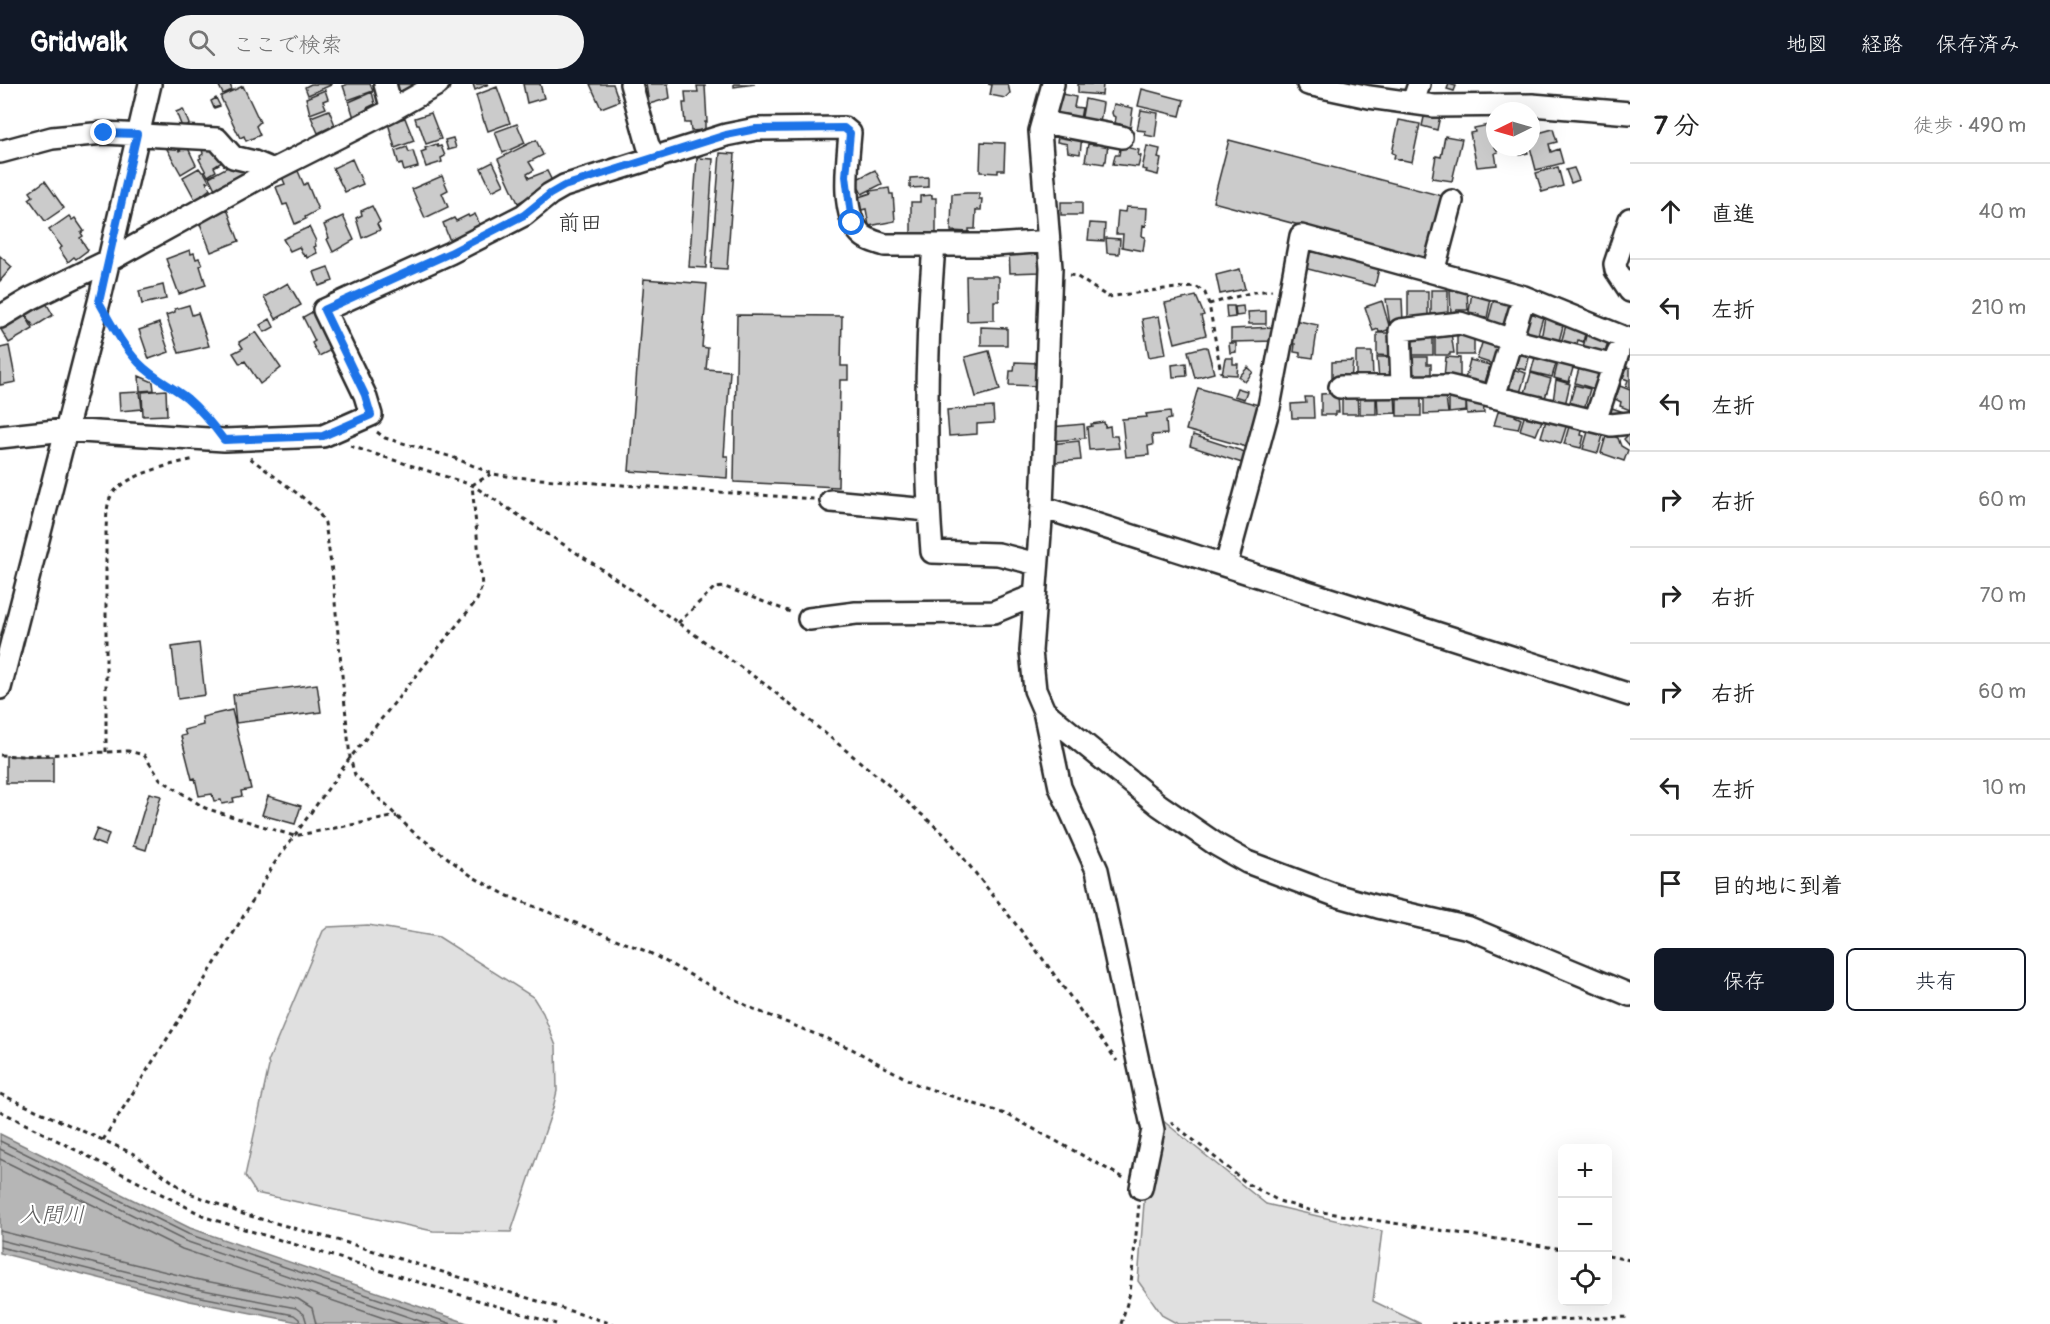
<!DOCTYPE html>
<html lang="ja">
<head>
<meta charset="utf-8">
<style>
	body { margin:0; font-family:Pangolin,"Klee One",sans-serif; background:#f2f2f2; color:#222 }
	.controls { position:absolute; right:18px; bottom:18px; display:grid; overflow:hidden; border-radius:9px; box-shadow:0 6px 24px #0002 }
	.controls button { width:54px; height:54px; display:grid; place-items:center; padding:0; border:0; border-bottom:2px solid #e0e0e0; background:#fff; color:#222; font:30px sans-serif }
	.compass { position:absolute; left:1486px; top:18px; width:54px; height:54px; border-radius:50%; background:#fff; box-shadow:0 6px 24px #0002; rotate:265deg }
	.stop { position:absolute; width:18px; height:18px; margin:-14px; border:4px solid #1a73e8; border-radius:50%; background:#fff }
	.stop.end { background:#1a73e8; border-color:#fff; box-shadow:0 2px 6px #0008 }
	.list { margin:0; padding:0; list-style:none }
	h2 { display:flex; justify-content:space-between; align-items:center; height:78px; margin:0; padding:0 24px; font-size:26px }
	h2 small { font-size:20px; font-weight:400; color:#767676 }
	.list li { display:grid; grid-template-columns:39px 1fr auto; gap:18px; align-items:center; box-sizing:border-box; height:96px; padding:0 24px; border-top:2px solid #e0e0e0 }
	.list b { display:block; font-size:22px; white-space:nowrap }
	.list em { font-size:20px; font-style:normal; color:#767676 }
	.actions { display:flex; gap:12px; padding:18px 24px }
	.actions a { flex:1; padding:14px 0; border:2px solid #111827; border-radius:9px; text-align:center; font-size:21px; color:#111827 }
	.actions .main { background:#111827; color:#fff }
	.icon { flex:none; width:33px; height:33px; fill:none; stroke:currentColor; stroke-width:2; stroke-linecap:round; stroke-linejoin:round }
	.map { position:relative; flex:none; width:1630px; height:1240px; overflow:hidden }
	header { display:flex; align-items:center; gap:36px; box-sizing:border-box; height:84px; padding:0 30px; background:#111827; color:#fff }
	header strong { font-size:28px }
	nav { display:flex; gap:33px; margin-inline-start:auto; font-size:21px }
	.search { width:420px; height:54px; background:#f2f2f2; display:flex; align-items:center; gap:15px; box-sizing:border-box; padding:0 21px; border-radius:33px; color:#767676; font-size:22px }
	main { display:flex }
	aside { flex:1; background:#fff }
	.map>svg:first-child { display:block }
	.green { fill:#e0e0e0; stroke:#868686; stroke-width:1.5 }
	.water { fill:#b6b6b6; stroke:#7e7e7e; stroke-width:1.5 }
	.lines { fill:none; stroke-linecap:round; stroke-linejoin:round }
	.shore { stroke:#636363; stroke-width:1.5 }
	.building { fill:#cbcbcb; stroke:#2b2b2b; stroke-width:1.5 }
	.minor-casing { stroke:#2b2b2b; stroke-width:26 }
	.path { stroke:#2b2b2b; stroke-width:3; stroke-dasharray:4.5 4.5; stroke-linecap:butt }
	.minor { stroke:#fff; stroke-width:21 }
	.route { stroke:#1a73e8; stroke-width:8 }
	.labels { text-anchor:middle; dominant-baseline:central; stroke-width:4.5; stroke-linejoin:round; paint-order:stroke }
	.neighbourhood-label { font-size:22px; fill:#2b2b2b; stroke:#fff }
	.water-label { font-size:22px; font-style:italic; fill:#5c5c5c; stroke:#fff }
</style>
</head>
<body>
<header>
<strong>Gridwalk</strong>
<div class="search"><svg class="icon" aria-label="search" viewBox="0 0 24 24"><circle cx="10" cy="10" r="6"/><path d="M15 15l6 6"/></svg>ここで検索</div>
<nav><a>地図</a><a>経路</a><a>保存済み</a></nav>
</header>
<main>
<div class="map">
<svg width="1630" height="1240" viewBox="0 0 1630 1240">
	<rect width="100%" height="100%" fill="#fff"/>
	<filter id="ink" filterUnits="userSpaceOnUse"><feTurbulence type="fractalNoise" baseFrequency=".0167" numOctaves="2"/><feDisplacementMap in="SourceGraphic" scale="12" xChannelSelector="R" yChannelSelector="G"/><feConvolveMatrix kernelMatrix="1 2 1 2 8 2 1 2 1" color-interpolation-filters="sRGB"/></filter>
	<g filter="url(#ink)">
		<!-- green -->
		<path class="green" d="M368,841L439,853L533,913L543,929L556,962L557,1007L553,1024L511,1148L433,1147L256,1109L245,1092L269,982L268,978L323,847L328,843Z
			M1162,1036L1266,1120L1382,1147L1373,1217L1421,1240H1178L1163,1232L1138,1197L1145,1106L1160,1056Z"/>
		<!-- water -->
		<path class="water" d="M0,1050L190,1144L470,1240H308L190,1217L0,1169Z"/>
		<g class="lines">
			<!-- shore -->
			<path class="shore" d="M0,1057L188,1150L452,1240
				M0,1065L185,1157L429,1240
				M0,1075L182,1165L401,1240
				M0,1147L195,1195L298,1215L312,1224L316,1240
				M0,1156L193,1204L296,1224L304,1230L307,1240
				M0,1163L191,1211L294,1231L299,1235L300,1240"/>
		</g>
		<!-- building -->
		<path class="building" d="M218,0H230L232,6L223,10Z
			M311,0H331V1L308,11L305,3Z
			M348,0H370L373,7L348,16L343,2Z
			M396,0H415V1L399,8Z
			M473,0H489L475,6Z
			M523,0H540L544,14L527,19Z
			M590,0H613L619,17L601,24Z
			M646,0H668L670,14L649,20Z
			M734,0H755L734,3Z
			M988,0H1008L1010,9L1005,14L990,11L992,1Z
			M1078,0H1103L1102,11L1078,9Z
			M1449,0L1456,2L1454,7L1447,5Z
			M243,2L260,38L256,42L260,51L246,57L244,52L240,54L221,14V12Z
			M697,2H705L707,38H705V46L691,47L690,39H685L683,19H686L685,8H698Z
			M497,3L510,39L488,47L485,38H484L476,11Z
			M1142,5L1184,16L1180,32L1138,22Z
			M325,6L328,15L323,17L326,24L310,30L306,14Z
			M372,8L375,20L367,24L368,28L354,34L349,18Z
			M1057,9L1076,13L1074,23L1082,24L1080,35L1056,31L1057,26H1054Z
			M216,14L220,22L214,24L211,17Z
			M1085,15L1103,19L1100,39L1081,38Z
			M1114,20L1133,24L1130,45L1119,43L1120,40L1115,39L1116,33L1113,32L1112,29Z
			M183,25L189,40L182,43L176,28Z
			M329,26L335,41L318,49L311,33Z
			M1141,26L1158,29L1155,53L1145,51L1146,47L1137,46Z
			M431,29L441,55L426,60L419,40H417L415,34Z
			M1425,29L1440,32L1437,46L1422,42Z
			M405,34L414,57L395,64L388,39Z
			M1399,36L1420,40L1412,78L1394,74L1395,70L1392,69Z
			M517,40L525,59L503,69L495,48Z
			M1494,40L1495,63L1498,68L1495,69L1497,81L1477,83L1470,49L1475,48L1474,44Z
			M1553,45L1557,58L1549,60L1551,68L1559,65L1563,79L1536,86L1530,63L1531,51Z
			M1059,47L1082,52L1080,70L1068,68L1067,60L1057,58Z
			M1445,52L1462,55L1452,97L1432,94L1436,72L1441,73Z
			M453,54L456,64L448,66L445,56Z
			M536,56L543,71L529,78L534,86L527,90L529,94L547,87L553,99L518,119L498,75Z
			M1229,56L1446,113L1430,176L1213,118Z
			M1096,57L1108,59L1106,77H1105L1104,80L1085,77L1088,60L1096,61Z
			M981,58L1005,59L1004,86H998V89L980,88Z
			M1121,59L1129,61V64L1139,66L1138,71L1141,72L1138,83L1113,80L1115,71H1119Z
			M176,60L179,67L187,62L196,81L181,90L167,65Z
			M212,60L222,78L214,83L216,87L208,92L199,75L201,74L200,72L203,70L202,65Z
			M437,60L438,63L441,62L445,72L441,74L442,78L426,83L421,68L426,66L425,64Z
			M1147,62L1160,65L1158,74L1161,75L1158,91L1146,88L1147,86L1142,85Z
			M407,63L409,68L413,67L418,83L404,87L402,80L399,81L395,67Z
			M1518,63H1526L1528,69L1520,71Z
			M720,69L735,70L727,185L711,184Z
			M697,74L713,75L706,184L689,183Z
			M352,75L363,100L345,108L333,84Z
			M493,78L504,101L492,107L481,84Z
			M231,81L242,84L245,89L243,94L216,107L209,93Z
			M1558,83L1563,102L1542,108L1536,89Z
			M199,84L202,88H204L209,97L206,98L210,105L202,111L203,113L196,117L183,93Z
			M1574,84L1579,96L1571,99L1566,86Z
			M875,86L882,100L862,110L855,96Z
			M298,87L304,101L307,99L318,126L305,133L306,135L295,140L287,120L283,121L276,103L285,100L282,93Z
			M442,92L448,106L442,109L448,123L425,134L412,105Z
			M928,93V103L910,104V94Z
			M45,97L64,124L45,137L29,115L33,112L30,108Z
			M889,104L890,110H893L895,137L869,142L866,125L861,126L859,113L871,109L870,107Z
			M967,109H979V115H982L981,126H976L975,145H969V148L951,147L952,110Z
			M932,111V114H936V151H911V118H920V112Z
			M1061,118H1082V131H1061Z
			M372,122L380,138L377,140L380,146L362,154L356,134L362,131L361,127Z
			M1126,123L1147,124L1146,142L1143,141L1142,152L1145,153L1143,167L1122,163L1123,150H1116L1118,127L1125,128Z
			M227,125L239,157L211,168L199,137Z
			M475,130L480,141L450,157L443,139L454,134L456,137L468,131L469,133Z
			M69,132L72,136L75,134L84,147L81,149L83,152L80,154L88,166L76,175L74,173L68,178L59,165L62,163L49,146Z
			M343,132L354,156L333,168L327,155L329,154L324,141Z
			M1090,139L1105,140L1104,157L1088,156Z
			M309,143L316,157L315,158L316,162L314,163L317,169L307,174L306,171L304,172L299,163L290,167L283,155Z
			M1106,154L1120,155L1119,170L1107,169Z
			M1310,162L1380,180L1375,202L1304,184Z
			M190,166L191,170L194,169L196,175L199,174L202,181L200,182L206,201L179,210L166,175Z
			M1040,166L1041,188L1010,189L1009,167Z
			M0,172L12,183L0,197Z
			M328,183L333,197L319,202L314,188Z
			M1240,185L1245,205L1220,210L1216,191Z
			M966,192H996L999,193V217H994V236L967,237Z
			M644,195L707,200L702,263L708,264L706,285L730,287L724,372H728L727,394L629,387Z
			M288,199L301,221L276,235L264,213Z
			M163,201L166,215L142,220L139,207Z
			M1467,205L1468,226H1457V231H1451L1450,206Z
			M1431,206H1448V231H1431Z
			M1408,207H1428V233H1408Z
			M1472,208L1492,210L1487,234L1479,233V230L1469,228Z
			M1196,212L1204,231L1201,232L1206,251L1175,259L1165,219Z
			M1386,215H1402L1403,238L1399,241H1390Z
			M1494,215L1512,219L1506,242L1488,237Z
			M45,217L53,231L34,243L25,229Z
			M1382,217L1390,245L1382,248H1379L1378,245L1373,247L1365,223Z
			M189,221L192,231L198,229L209,262L179,269L166,231L175,228V225Z
			M1226,222H1234L1235,233L1227,234Z
			M1243,222L1244,231L1236,232L1235,223Z
			M1528,225L1535,227L1534,230L1543,233L1537,254L1527,251L1528,247L1523,245Z
			M314,227L333,265L319,272L312,259L315,257L303,233Z
			M1266,227V240H1249L1248,228Z
			M24,229L33,245L9,259L0,244Z
			M737,231L842,232L841,282H848V296H840L838,403L734,398Z
			M1159,232L1166,270L1149,273L1142,235Z
			M1545,233L1557,236L1556,240L1563,242L1559,257L1553,255V259L1541,255Z
			M270,235L274,243L265,248L260,241Z
			M1294,236L1318,241L1313,274L1300,272V269L1294,268L1295,260H1290Z
			M159,239L169,268L149,275L139,246Z
			M1566,241L1586,246L1583,258L1578,256L1576,263L1561,259Z
			M981,243L1007,244V261H981Z
			M1274,243L1275,257L1231,258V245Z
			M256,248L281,284L260,300L245,277L240,280L233,269L243,264L239,258Z
			M1474,248V271H1457V249Z
			M1587,248L1608,256L1605,271L1582,267Z
			M1377,249H1390L1393,272L1377,271Z
			M1451,249L1454,269H1450V271H1435V251Z
			M1413,253H1433V271H1413Z
			M1484,253L1499,257L1493,280L1477,275Z
			M1229,259H1236V268L1230,269Z
			M9,262L16,298L0,301V264Z
			M1204,263H1207L1214,289L1195,294L1188,267Z
			M1521,264L1531,266L1526,286L1510,282Z
			M989,267L1000,306L976,313L965,273Z
			M1356,268H1372L1373,294H1356Z
			M1536,270L1557,276L1552,293L1531,288Z
			M1377,273H1394V295H1379Z
			M1413,273H1427V280H1431V293H1413Z
			M1446,273L1460,274V294L1444,293Z
			M1225,274H1233V280H1238L1237,291L1222,290Z
			M1559,274L1575,277L1569,298L1554,294Z
			M1470,276L1490,281L1484,302L1465,295Z
			M1353,277L1351,295H1332V278Z
			M1015,278L1039,279L1038,302L1009,301L1010,287H1014Z
			M1186,279L1187,292L1173,293L1172,281Z
			M1580,281L1601,287L1595,305L1575,299Z
			M1248,283L1253,288L1245,298L1239,293Z
			M1627,283L1630,284V304L1626,302L1628,296L1623,294Z
			M1512,285L1526,289L1520,309L1506,302Z
			M1531,289L1551,295L1545,314L1525,309Z
			M139,292L153,298L154,306L140,307Z
			M1556,296L1570,300L1565,321L1553,318Z
			M1575,301L1590,305L1584,325L1569,321Z
			M1620,302L1630,306V326L1620,322L1621,318L1615,315Z
			M1198,304L1262,322L1250,364L1186,346Z
			M1237,304L1247,307L1244,315L1234,312Z
			M166,306L167,331L143,332L142,308Z
			M1357,307L1358,330H1342V310Z
			M140,308L142,325L120,327L119,309Z
			M1360,308H1376V330H1360Z
			M1424,308H1435V314L1446,313L1448,329L1424,330Z
			M1338,309L1339,328H1335V331H1321V310Z
			M1377,310H1395L1396,329L1378,330Z
			M1466,312V327L1449,329V313Z
			M1305,313H1313L1314,334H1292L1291,320L1306,319Z
			M1421,313V332H1397V314Z
			M1466,314L1483,315L1484,329L1467,330Z
			M993,323L994,339L977,340V350L949,352L947,326Z
			M1609,323L1624,328L1622,334L1607,329Z
			M1499,325L1516,328L1515,332L1521,335L1518,345L1494,341Z
			M1170,327L1171,335L1166,336L1167,350L1152,351L1153,361L1148,362L1149,371L1126,373L1122,335L1147,333L1146,330Z
			M1525,330L1544,332L1536,351L1520,346Z
			M1548,330L1568,337L1561,359L1541,353Z
			M1104,338L1105,343L1110,342L1111,352H1117L1119,364L1089,366L1087,343L1092,342L1091,340Z
			M1570,339L1583,343L1581,351L1584,352L1581,364L1564,360Z
			M1084,340L1085,354L1053,357L1051,343Z
			M1589,344L1604,348L1598,369L1583,365Z
			M1630,349V362L1624,355Z
			M1193,351L1248,369L1245,380L1190,362Z
			M1610,351L1618,354L1621,362L1628,366L1624,377L1601,369L1606,352L1610,353Z
			M1079,357L1081,376L1056,378L1052,376L1050,360Z
			M199,559L205,611L178,615L172,563Z
			M317,600L321,628L236,639L233,611Z
			M232,626L251,705L241,707L242,712L233,714L234,718L222,720L221,716L214,717L212,710L199,712L195,694L192,695L181,652L186,651L184,646L203,641L202,633Z
			M6,672H53V699H6Z
			M149,709L161,712L146,766L133,762Z
			M268,712L301,722L295,740L262,731Z
			M97,745L109,750L105,762L92,757Z"/>
		<g class="lines">
			<defs>
				<path id="minor" d="M385,0L392,26
					M631,0L648,61L656,74
					M1053,0L1040,47L1051,184L1042,423L1031,567L1035,606L1044,627L1060,703L1097,786L1147,1019L1153,1046L1141,1104
					M1308,0L1369,13L1434,22L1532,21L1630,29
					M1413,18L1419,0
					M1043,38L1122,53
					M0,68L52,54L104,49L217,55L233,73L254,78L273,86
					M1630,135L1615,180L1616,186L1630,207
					M934,161C926,261 924,368 932,468L998,470L1037,480
					M1433,188L1452,117
					M0,233L30,215L108,177L273,86L392,26L438,0
					M1402,301L1400,246L1460,239L1512,256L1614,282
					M1340,303L1448,302L1611,341L1630,339
					M1494,313L1524,213
					M1595,337L1618,269
					M0,353L65,346L224,356L323,352L371,331L365,311L324,226L450,169L524,131L550,110L564,102L726,51L756,45L844,44L850,49C848,75 840,129 860,149C866,156 876,158 885,161H995L1049,157
					M831,417L928,426
					M1042,423L1630,611
					M1226,481L1269,323L1301,152L1524,213L1630,256
					M809,535L856,529L994,528L1035,511
					M0,604L99,218L150,0
					M1044,627L1159,721L1217,761L1247,778L1335,811L1378,823L1469,844L1630,911"/>
			</defs>
			<!-- minor casing -->
			<use href="#minor" class="minor-casing"/>
			<!-- path -->
			<path class="path" d="M1069,191L1076,192L1108,213L1164,205L1197,203L1205,209L1209,220L1221,289
				M1209,220L1254,208L1272,206
				M113,242L124,262L140,280L160,297L186,314L208,335
				M377,348L385,354L452,373L493,390L514,393L814,415
				M350,362L472,401L606,488L766,601L886,699L946,752L1037,867L1117,977
				M250,374L302,413L317,426L325,439L332,487L350,674L355,691L412,747L473,793L508,812L648,868L751,924L852,965L918,1001L1008,1031L1124,1094
				M472,401L491,390
				M678,539L714,504L725,503L793,529
				M106,668V444C107,433 106,422 111,412C123,391 172,380 195,375
				M0,671L21,672L128,667L144,671L160,695L205,724L294,752L397,732
				M0,1010L134,1070L187,1108L243,1130L351,1160L613,1240
				M0,1027L208,1134L556,1240
				M1171,1038L1248,1100L1279,1117L1309,1126L1562,1165
				M103,1056L224,865L274,780L350,674L477,516L482,502L472,401
				M1608,1172L1630,1176
				M1121,1240L1130,1209L1139,1121
				M1451,1240L1630,1233"/>
			<!-- minor -->
			<use href="#minor" class="minor"/>
		</g>
	</g>
	<g class="lines" filter="url(#ink)">
		<!-- route -->
		<path class="route" d="M104,49L137,50L99,218C111,239 122,261 139,279C153,294 172,302 187,314C201,326 213,341 224,356L323,352L371,331L365,311L324,226L450,169L524,131L550,110L564,102L726,51L756,45L844,44L850,49L846,92L852,139"/>
	</g>
	<g class="labels">
		<!-- neighbourhood labels -->
		<g class="neighbourhood-label">
			<text x="580" y="139">前田</text>
		</g>
		<!-- water labels -->
		<g class="water-label">
			<text x="52" y="1131">入間川</text>
		</g>
	</g>
</svg>
<div class="controls">
<button>+</button>
<button>−</button>
<button><svg class="icon" aria-label="locate" viewBox="0 0 24 24"><circle cx="12" cy="12" r="6"/><path d="M12 2v4M12 18v4M2 12h4M18 12h4"/></svg></button>
</div>
<svg class="compass" viewBox="-18 -18 36 36"><path d="M0-13l5 13h-10z" fill="#e53935"/><path d="M0 13l5-13h-10z" fill="#767676"/></svg>
<div class="stop" style="left:852px;top:139px"></div>
<div class="stop end" style="left:104px;top:49px"></div>
</div>
<aside>
<h2>7 分<small>徒歩 · 490 m</small></h2>
<ul class="list">
<li><svg class="icon" aria-label="ahead" viewBox="0 0 24 24"><path d="M12 20V5M6 11l6-6 6 6"/></svg><div><b>直進</b></div><em>40 m</em></li>
<li><svg class="icon" aria-label="left" viewBox="0 0 24 24"><path d="M17 20v-9H6M10 6l-5 5 5 5"/></svg><div><b>左折</b></div><em>210 m</em></li>
<li><svg class="icon" aria-label="left" viewBox="0 0 24 24"><path d="M17 20v-9H6M10 6l-5 5 5 5"/></svg><div><b>左折</b></div><em>40 m</em></li>
<li><svg class="icon" aria-label="right" viewBox="0 0 24 24"><path d="M7 20v-9h11M14 6l5 5-5 5"/></svg><div><b>右折</b></div><em>60 m</em></li>
<li><svg class="icon" aria-label="right" viewBox="0 0 24 24"><path d="M7 20v-9h11M14 6l5 5-5 5"/></svg><div><b>右折</b></div><em>70 m</em></li>
<li><svg class="icon" aria-label="right" viewBox="0 0 24 24"><path d="M7 20v-9h11M14 6l5 5-5 5"/></svg><div><b>右折</b></div><em>60 m</em></li>
<li><svg class="icon" aria-label="left" viewBox="0 0 24 24"><path d="M17 20v-9H6M10 6l-5 5 5 5"/></svg><div><b>左折</b></div><em>10 m</em></li>
<li><svg class="icon" aria-label="arrive" viewBox="0 0 24 24"><path d="M6 21V4h12l-3 4 3 4H6"/></svg><div><b>目的地に到着</b></div></li>
</ul>
<div class="actions"><a class="main">保存</a><a>共有</a></div>
</aside>
</main>
</body>
</html>
